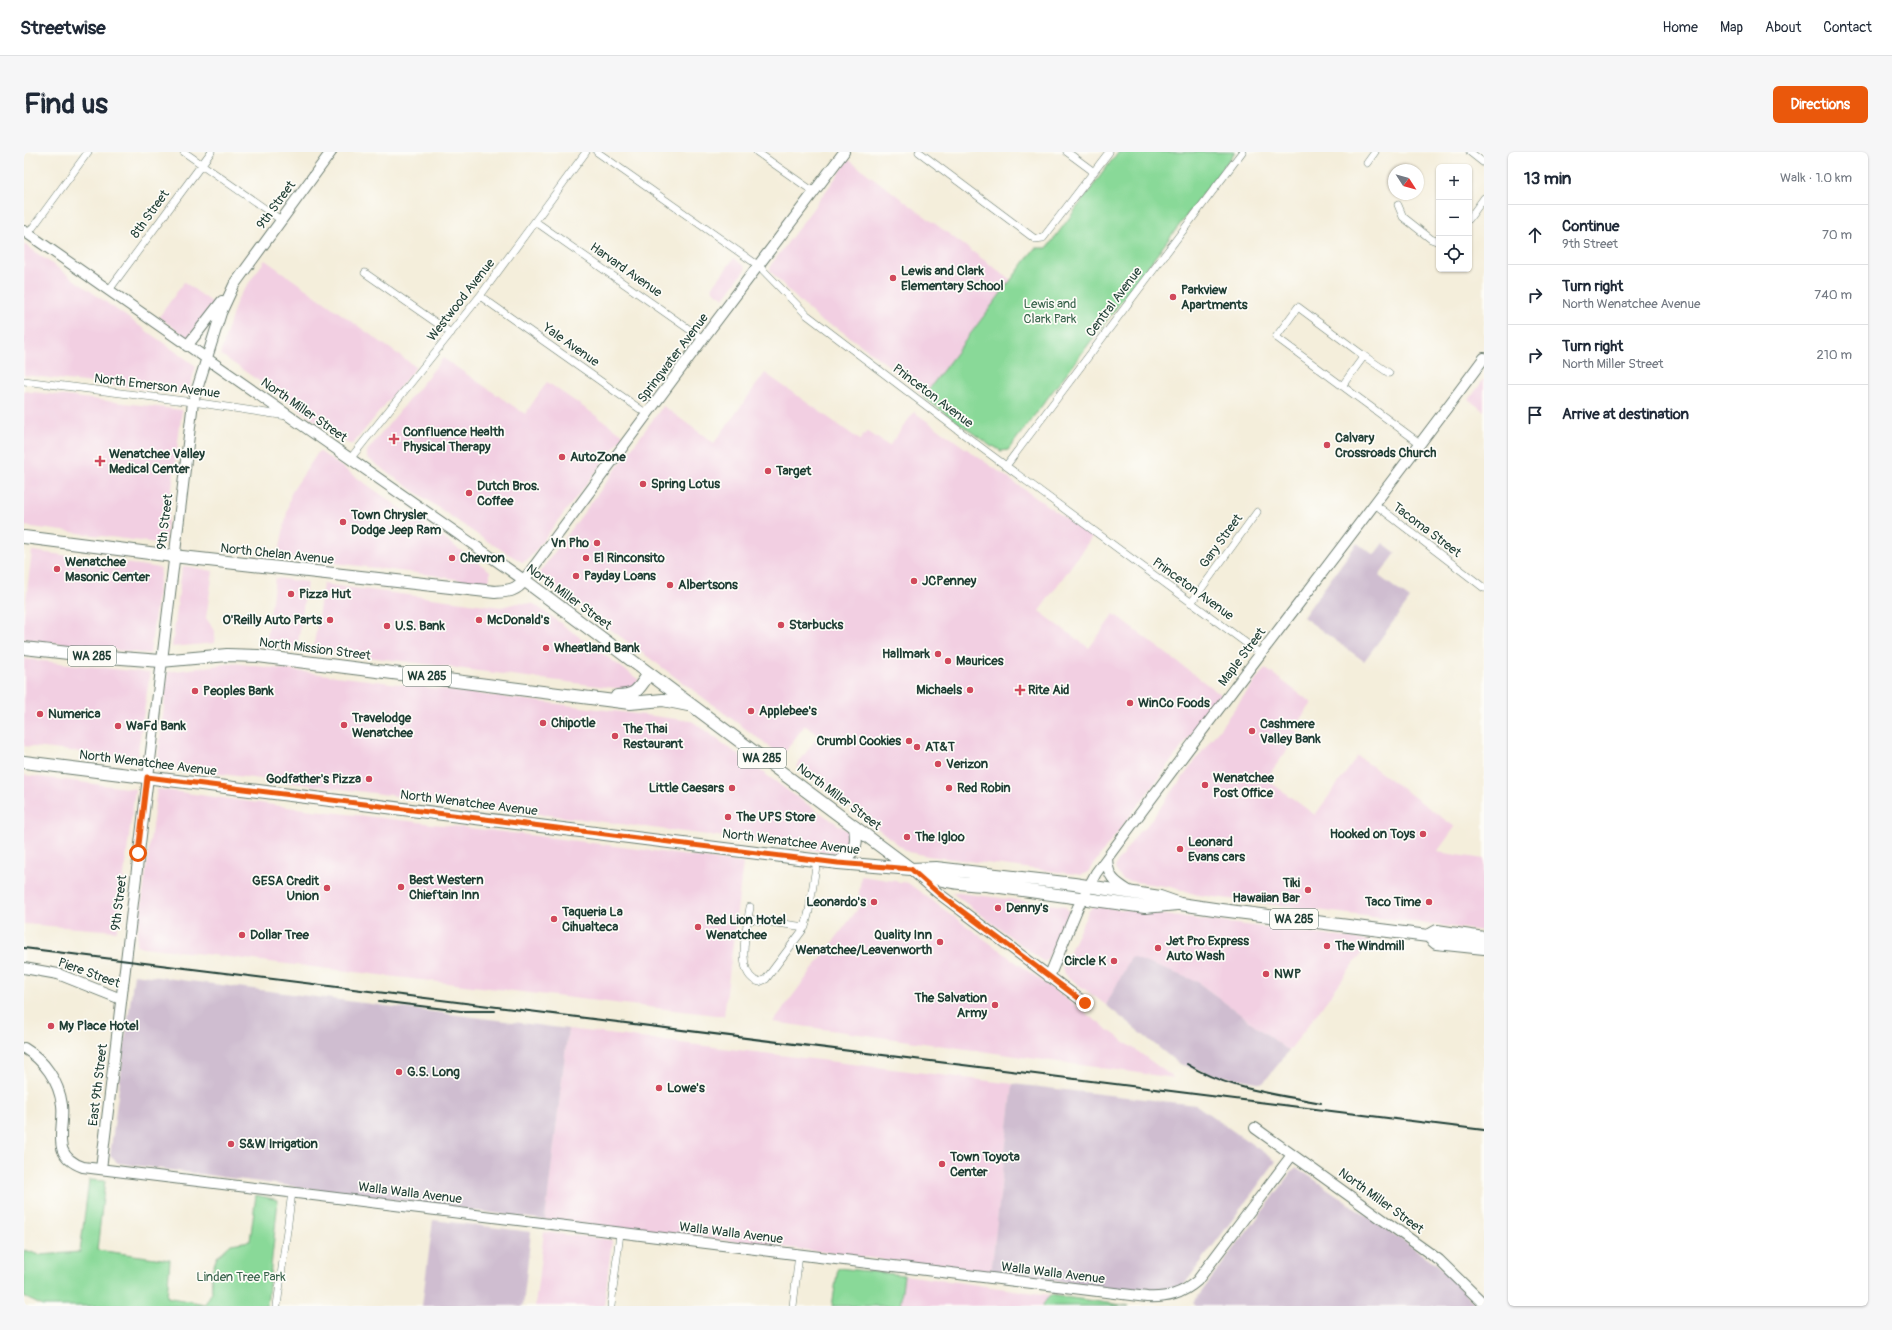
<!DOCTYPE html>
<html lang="en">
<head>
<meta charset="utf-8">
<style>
	body { margin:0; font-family:Pangolin,sans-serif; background:#f6f6f7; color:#1f2937 }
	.controls { position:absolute; right:12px; top:12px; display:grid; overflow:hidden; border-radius:6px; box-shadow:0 1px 3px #0004 }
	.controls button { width:36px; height:36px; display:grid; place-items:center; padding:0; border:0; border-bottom:1px solid #e0e1e3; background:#fff; color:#1f2937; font:20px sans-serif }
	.compass { position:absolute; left:1364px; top:12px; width:36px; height:36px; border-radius:50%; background:#fff; box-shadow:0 1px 3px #0004; rotate:126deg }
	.stop { position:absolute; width:12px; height:12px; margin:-9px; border:3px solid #ea580c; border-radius:50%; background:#fff }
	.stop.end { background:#ea580c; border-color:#fff; box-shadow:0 1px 4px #0008 }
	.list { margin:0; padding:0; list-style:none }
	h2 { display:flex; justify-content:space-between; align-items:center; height:52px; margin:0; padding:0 16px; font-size:17px }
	h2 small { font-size:13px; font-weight:400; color:#747a83 }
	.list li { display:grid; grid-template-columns:26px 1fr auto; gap:12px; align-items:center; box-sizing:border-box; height:60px; padding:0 16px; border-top:1px solid #e0e1e3 }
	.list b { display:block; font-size:15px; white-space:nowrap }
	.list p { margin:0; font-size:13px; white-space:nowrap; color:#747a83 }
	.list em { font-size:13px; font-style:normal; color:#747a83 }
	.icon { flex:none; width:22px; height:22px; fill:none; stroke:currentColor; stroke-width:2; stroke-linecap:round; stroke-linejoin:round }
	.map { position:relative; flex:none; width:1460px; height:1154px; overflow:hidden; border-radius:6px }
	header { display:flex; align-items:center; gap:24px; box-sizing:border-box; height:56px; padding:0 20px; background:#fff; border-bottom:1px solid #e0e1e3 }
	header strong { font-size:19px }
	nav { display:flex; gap:22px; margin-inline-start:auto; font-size:14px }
	.intro { display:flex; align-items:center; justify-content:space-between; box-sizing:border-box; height:96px; padding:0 24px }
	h1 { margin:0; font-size:28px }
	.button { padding:10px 18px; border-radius:6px; background:#ea580c; color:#fff; font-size:14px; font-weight:700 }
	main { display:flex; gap:24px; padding:0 24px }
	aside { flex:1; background:#fff; border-radius:6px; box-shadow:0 1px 3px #0004 }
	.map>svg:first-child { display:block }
	.built { fill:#f2cfe2 }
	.industrial { fill:#cfbdd0 }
	.green { fill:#89d998; stroke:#548b66 }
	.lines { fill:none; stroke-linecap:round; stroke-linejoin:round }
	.street-casing { stroke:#6a7b6e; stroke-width:8 }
	.secondary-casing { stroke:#6a7b6e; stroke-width:12 }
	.primary-casing { stroke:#6a7b6e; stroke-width:14 }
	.street { stroke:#fff; stroke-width:7 }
	.secondary { stroke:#fff; stroke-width:10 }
	.primary { stroke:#fff; stroke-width:12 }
	.rail { stroke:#1f3d34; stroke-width:2 }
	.route { stroke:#ea580c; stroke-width:5 }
	.poi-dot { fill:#d1495b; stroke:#fdfcf7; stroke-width:1.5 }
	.labels { text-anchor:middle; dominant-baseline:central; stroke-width:3.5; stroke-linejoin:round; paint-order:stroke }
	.shield { fill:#fdfcf7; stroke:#62766e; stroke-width:1 }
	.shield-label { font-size:12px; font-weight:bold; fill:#1f3d34 }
	.street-label { font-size:13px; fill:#1f3d34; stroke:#fdfcf7 }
	.poi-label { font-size:13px; font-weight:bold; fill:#1f3d34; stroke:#fdfcf7; text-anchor:start }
	.park-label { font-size:13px; fill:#3a644d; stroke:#fdfcf7 }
</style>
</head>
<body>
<header>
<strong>Streetwise</strong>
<nav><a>Home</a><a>Map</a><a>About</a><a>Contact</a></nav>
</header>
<div class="intro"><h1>Find us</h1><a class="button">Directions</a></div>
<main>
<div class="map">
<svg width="1460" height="1154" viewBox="0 0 1460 1154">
	<rect width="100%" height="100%" fill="#fdfcf7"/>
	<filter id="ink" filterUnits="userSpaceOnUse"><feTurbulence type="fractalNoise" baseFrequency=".025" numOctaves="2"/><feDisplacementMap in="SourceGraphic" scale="8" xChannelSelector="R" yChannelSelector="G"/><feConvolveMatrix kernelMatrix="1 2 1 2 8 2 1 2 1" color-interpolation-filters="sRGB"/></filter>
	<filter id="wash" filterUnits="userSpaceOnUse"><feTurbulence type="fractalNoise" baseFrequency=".012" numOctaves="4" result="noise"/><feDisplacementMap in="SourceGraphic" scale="16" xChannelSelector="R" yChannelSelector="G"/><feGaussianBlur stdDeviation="0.9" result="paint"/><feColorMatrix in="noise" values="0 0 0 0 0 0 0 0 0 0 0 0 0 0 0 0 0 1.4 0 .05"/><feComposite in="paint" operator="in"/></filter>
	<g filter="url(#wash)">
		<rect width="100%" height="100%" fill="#f4eedb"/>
		<!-- built -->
		<path class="built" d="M825,8L987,128L899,245L891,233L812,175L798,170L773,147L746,119L747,113Z
			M0,92L172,214L164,242L0,223Z
			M710,106L722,116L700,146L687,137Z
			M241,108L392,215L329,292H325L196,202L213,148Z
			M160,130L189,151L164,186L135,165Z
			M419,206L501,262L523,230L600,283L504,408L498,410L458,386L343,306V299Z
			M741,221L836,288L843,279L865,294L890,260L1068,385L1015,459L1065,496L1090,462L1197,543L1063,721L1057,723L1051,722L904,704L884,700L772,614L795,583L781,573L758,604L517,426L515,421L639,254L690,291Z
			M1460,227V259L1445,248Z
			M0,239L158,258L141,392L0,374Z
			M295,299L466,419V427L460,432L408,423L254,404L267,341Z
			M8,399L137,416L126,502L0,487V463Z
			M160,414L189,419L182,466L191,479V491L148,495L158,417Z
			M251,426L283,430L273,497L242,493Z
			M299,432L477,455L493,451L510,452L615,528L607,538L289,498Z
			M0,507L126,521L113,606L0,594Z
			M209,511L668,569L774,646L831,684L820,703L724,688L133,614L144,520Z
			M1241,516L1288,551L1269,577L1275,582L1242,627L1291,663L1334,604L1431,675L1413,700L1460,707V779L1174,743L1147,735L1099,728L1095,723L1091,717L1092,712L1116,678L1120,677Z
			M0,623L111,637L93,779L0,772Z
			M133,637L271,656L522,685L719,711L700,864L112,794Z
			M837,724L884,731L1150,926L749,870L833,758Z
			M927,740L1041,754L1045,760L1023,808L1020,810Z
			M1069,754L1213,772L1347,789L1265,899L1172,829L1107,806L1082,853L1040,822L1038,816L1064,760Z
			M544,877L989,932L967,1121L743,1093L521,1068Z
			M520,1080L588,1088L580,1154H511Z
			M880,1123L1026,1143L1018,1154H876Z"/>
		<!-- industrial -->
		<path class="industrial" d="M1333,391L1350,403L1359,391L1372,401L1355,424L1386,447L1340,509L1279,465Z
			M1107,805L1172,829L1265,899L1239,931L1186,922L1155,912L1082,853Z
			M110,822L544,877L521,1068L94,1011L86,1004Z
			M989,932L1172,953L1252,1009L1162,1130L1153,1140L1145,1144L967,1121Z
			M1272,1015L1413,1112L1453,1154H1172L1169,1151Z
			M409,1068L507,1080L499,1154H398Z"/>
		<!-- green -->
		<path class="green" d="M1094,0H1211L984,298L977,299L969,294L968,295L899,245L1011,96H1023Z
			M65,1028L81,1029L73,1098L146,1108L143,1145L181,1152L188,1140L187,1121L193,1105L207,1092L226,1089L232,1043L254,1048L243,1154H19L0,1145V1098L16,1103L56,1100Z
			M814,1116L880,1123L876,1154H808Z
			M1026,1143L1105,1154H1018Z"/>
	</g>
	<g filter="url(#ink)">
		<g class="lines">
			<defs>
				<path id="street" d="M160,0L257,68
					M573,0L735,114L783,163L959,297L1237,502
					M733,0L790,40
					M895,0L1011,87L1019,86L1085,0
					M1043,0L1070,20
					M1446,0L1460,11
					M1343,11L1351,0
					M1374,53L1379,65L1407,87L1415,90
					M1445,67L1460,46
					M512,70L679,187
					M4,82L64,0
					M341,121L427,181
					M85,138L187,0
					M456,144L623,262
					M1365,221L1340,204L1274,155L1252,185L1397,292
					M0,229L169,250L263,264
					M1318,234L1340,204
					M326,307L456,144L562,0
					M982,314L1218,0
					M1352,353L1460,436
					M1167,451L1233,360
					M726,755C723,775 710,823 735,830L742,827L781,775L785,759L793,708
					M724,767L781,775
					M253,1154L268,1040
					M587,1154L596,1081
					M769,1154L775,1102"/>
				<path id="secondary" d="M0,79L500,428L678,188L820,0
					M163,194L198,149
					M1083,706C1084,725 1089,729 1105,739
					M890,720L914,741L1061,851
					M0,816L34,822L97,847
					M1025,825L1054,755L1072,721C1199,548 1332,379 1460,206
					M0,896C20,908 35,929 38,953C41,978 25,1003 59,1015L1123,1145C1143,1146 1158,1142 1173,1129L1268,1003
					M1231,976L1415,1108L1460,1152
					M77,1017L169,250L197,161L210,133L307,0"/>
				<path id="primary" d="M0,385L149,404L471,440C484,439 492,439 500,428L887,717C913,729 934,732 962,733L1121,755L1153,752
					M0,496L71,504L137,509L203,503L234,504L606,551L639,548L664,553
					M593,544C614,543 613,538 625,522
					M0,610L814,711L887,717L912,716L1050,732L1136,745L1156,752L1197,758L1404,784L1413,779L1460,786
					M814,711C831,699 834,696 831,675
					M1404,784L1412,791L1460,796"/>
			</defs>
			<!-- street casing -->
			<use href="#street" class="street-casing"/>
			<!-- secondary casing -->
			<use href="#secondary" class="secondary-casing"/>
			<!-- primary casing -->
			<use href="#primary" class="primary-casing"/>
			<!-- street -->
			<use href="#street" class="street"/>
			<!-- secondary -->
			<use href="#secondary" class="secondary"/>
			<!-- primary -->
			<use href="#primary" class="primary"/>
			<!-- rail -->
			<path class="rail" d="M0,796L1460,978
				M355,849L437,859H471
				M1163,912C1202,937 1252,942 1297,951"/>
		</g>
	</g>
	<g class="lines" filter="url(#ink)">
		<!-- route -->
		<path class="route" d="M114,701L123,625L814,711L887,717L914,741L1061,851"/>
	</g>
	<!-- markers -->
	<g class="poi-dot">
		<circle cx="869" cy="126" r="4"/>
		<circle cx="1149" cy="145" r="4"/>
		<path d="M368 281h4v4h4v4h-4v4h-4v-4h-4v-4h4z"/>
		<circle cx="1303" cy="293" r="4"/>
		<circle cx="538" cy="305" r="4"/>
		<path d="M74 303h4v4h4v4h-4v4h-4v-4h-4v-4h4z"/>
		<circle cx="744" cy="319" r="4"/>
		<circle cx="619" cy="332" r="4"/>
		<circle cx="445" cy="341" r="4"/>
		<circle cx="319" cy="370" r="4"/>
		<circle cx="573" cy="391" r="4"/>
		<circle cx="428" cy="406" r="4"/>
		<circle cx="562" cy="406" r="4"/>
		<circle cx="33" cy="417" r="4"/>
		<circle cx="552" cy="424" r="4"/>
		<circle cx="890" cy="429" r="4"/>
		<circle cx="646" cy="433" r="4"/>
		<circle cx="267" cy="442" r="4"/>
		<circle cx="306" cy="468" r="4"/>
		<circle cx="455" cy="468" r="4"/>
		<circle cx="757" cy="473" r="4"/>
		<circle cx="363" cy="474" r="4"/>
		<circle cx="522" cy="496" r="4"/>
		<circle cx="914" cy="502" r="4"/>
		<circle cx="924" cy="509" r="4"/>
		<circle cx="946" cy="538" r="4"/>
		<path d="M994 532h4v4h4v4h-4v4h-4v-4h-4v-4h4z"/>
		<circle cx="171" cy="539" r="4"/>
		<circle cx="1106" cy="551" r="4"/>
		<circle cx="727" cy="559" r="4"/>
		<circle cx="16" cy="562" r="4"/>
		<circle cx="519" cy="571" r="4"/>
		<circle cx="320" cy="573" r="4"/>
		<circle cx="94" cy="574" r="4"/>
		<circle cx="1228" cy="579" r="4"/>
		<circle cx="591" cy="584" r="4"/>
		<circle cx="885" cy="589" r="4"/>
		<circle cx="893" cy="595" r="4"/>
		<circle cx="914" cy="612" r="4"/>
		<circle cx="345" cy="627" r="4"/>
		<circle cx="1181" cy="633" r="4"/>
		<circle cx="708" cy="636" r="4"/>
		<circle cx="925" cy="636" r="4"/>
		<circle cx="704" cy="665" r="4"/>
		<circle cx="1399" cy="682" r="4"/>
		<circle cx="883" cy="685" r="4"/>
		<circle cx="1156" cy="697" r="4"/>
		<circle cx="377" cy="735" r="4"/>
		<circle cx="303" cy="736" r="4"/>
		<circle cx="1284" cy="738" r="4"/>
		<circle cx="850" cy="750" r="4"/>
		<circle cx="1405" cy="750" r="4"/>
		<circle cx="974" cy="756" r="4"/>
		<circle cx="530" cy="767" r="4"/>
		<circle cx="674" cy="775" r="4"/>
		<circle cx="218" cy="783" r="4"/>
		<circle cx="916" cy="790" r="4"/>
		<circle cx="1303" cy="794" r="4"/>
		<circle cx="1134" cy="796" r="4"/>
		<circle cx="1090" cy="809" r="4"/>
		<circle cx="1242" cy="822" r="4"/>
		<circle cx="971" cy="853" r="4"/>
		<circle cx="27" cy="874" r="4"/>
		<circle cx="375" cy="920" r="4"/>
		<circle cx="635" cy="936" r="4"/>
		<circle cx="207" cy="992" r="4"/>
		<circle cx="918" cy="1012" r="4"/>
	</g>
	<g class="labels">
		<!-- shield labels -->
		<g class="shield">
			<rect x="44" y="494" width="48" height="20" rx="3"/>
			<rect x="379" y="514" width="48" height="20" rx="3"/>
			<rect x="714" y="596" width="48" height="20" rx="3"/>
			<rect x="1246" y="757" width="48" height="20" rx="3"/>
		</g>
		<g class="shield-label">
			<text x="68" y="504">WA 285</text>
			<text x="403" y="524">WA 285</text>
			<text x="738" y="606">WA 285</text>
			<text x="1270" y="767">WA 285</text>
		</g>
		<!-- street labels -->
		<g class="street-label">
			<text transform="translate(252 53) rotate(-54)">9th Street</text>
			<text transform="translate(126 62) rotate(-54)">8th Street</text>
			<text transform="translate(602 118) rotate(35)">Harvard Avenue</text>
			<text transform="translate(437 148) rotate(-52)">Westwood Avenue</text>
			<text transform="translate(1090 150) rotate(-53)">Central Avenue</text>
			<text transform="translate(547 193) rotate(35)">Yale Avenue</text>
			<text transform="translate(649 206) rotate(-53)">Springwater Avenue</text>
			<text transform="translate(133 234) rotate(7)">North Emerson Avenue</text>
			<text transform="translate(909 244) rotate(37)">Princeton Avenue</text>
			<text transform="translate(280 258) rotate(35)">North Miller Street</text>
			<text transform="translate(141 370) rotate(-83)">9th Street</text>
			<text transform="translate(1403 378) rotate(37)">Tacoma Street</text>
			<text transform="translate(1197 389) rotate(-54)">Gary Street</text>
			<text transform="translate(253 402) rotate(6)">North Chelan Avenue</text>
			<text transform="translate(1169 437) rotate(36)">Princeton Avenue</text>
			<text transform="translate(545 445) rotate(36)">North Miller Street</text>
			<text transform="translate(291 497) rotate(7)">North Mission Street</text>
			<text transform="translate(1218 505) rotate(-53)">Maple Street</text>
			<text transform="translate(124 611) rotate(7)">North Wenatchee Avenue</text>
			<text transform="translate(815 645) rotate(37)">North Miller Street</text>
			<text transform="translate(445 651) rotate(7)">North Wenatchee Avenue</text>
			<text transform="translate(767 690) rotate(7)">North Wenatchee Avenue</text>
			<text transform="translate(95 751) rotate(-83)">9th Street</text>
			<text transform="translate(65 821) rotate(20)">Piere Street</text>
			<text transform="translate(74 933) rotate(-83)">East 9th Street</text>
			<text transform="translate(386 1041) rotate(7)">Walla Walla Avenue</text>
			<text transform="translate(1357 1049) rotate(36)">North Miller Street</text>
			<text transform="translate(707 1081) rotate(7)">Walla Walla Avenue</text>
			<text transform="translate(1029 1121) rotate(7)">Walla Walla Avenue</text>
		</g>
		<!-- poi labels -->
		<g class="poi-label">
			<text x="877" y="119">Lewis and Clark<tspan x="877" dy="15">Elementary School</tspan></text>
			<text x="1157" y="138">Parkview<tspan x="1157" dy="15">Apartments</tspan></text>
			<text x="379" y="280">Confluence Health<tspan x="379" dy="15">Physical Therapy</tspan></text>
			<text x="1311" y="286">Calvary<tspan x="1311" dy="15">Crossroads Church</tspan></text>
			<text x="85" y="302">Wenatchee Valley<tspan x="85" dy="15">Medical Center</tspan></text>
			<text x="546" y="305">AutoZone</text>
			<text x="752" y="319">Target</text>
			<text x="627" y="332">Spring Lotus</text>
			<text x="453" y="334">Dutch Bros.<tspan x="453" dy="15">Coffee</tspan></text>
			<text x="327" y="363">Town Chrysler<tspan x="327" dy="15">Dodge Jeep Ram</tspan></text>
			<text x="565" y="391" text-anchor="end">Vn Pho</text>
			<text x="436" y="406">Chevron</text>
			<text x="570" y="406">El Rinconsito</text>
			<text x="41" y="410">Wenatchee<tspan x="41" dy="15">Masonic Center</tspan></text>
			<text x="560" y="424">Payday Loans</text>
			<text x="898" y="429">JCPenney</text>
			<text x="654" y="433">Albertsons</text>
			<text x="275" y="442">Pizza Hut</text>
			<text x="298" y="468" text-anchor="end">O'Reilly Auto Parts</text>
			<text x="463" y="468">McDonald's</text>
			<text x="765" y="473">Starbucks</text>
			<text x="371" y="474">U.S. Bank</text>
			<text x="530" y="496">Wheatland Bank</text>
			<text x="906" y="502" text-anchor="end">Hallmark</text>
			<text x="932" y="509">Maurices</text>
			<text x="938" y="538" text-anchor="end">Michaels</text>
			<text x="1004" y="538">Rite Aid</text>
			<text x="179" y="539">Peoples Bank</text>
			<text x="1114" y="551">WinCo Foods</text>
			<text x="735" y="559">Applebee's</text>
			<text x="24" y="562">Numerica</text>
			<text x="328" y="566">Travelodge<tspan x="328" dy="15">Wenatchee</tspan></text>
			<text x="527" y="571">Chipotle</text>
			<text x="1236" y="572">Cashmere<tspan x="1236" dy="15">Valley Bank</tspan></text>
			<text x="102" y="574">WaFd Bank</text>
			<text x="599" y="577">The Thai<tspan x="599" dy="15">Restaurant</tspan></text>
			<text x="877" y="589" text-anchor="end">Crumbl Cookies</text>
			<text x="901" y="595">AT&amp;T</text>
			<text x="922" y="612">Verizon</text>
			<text x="1189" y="626">Wenatchee<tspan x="1189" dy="15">Post Office</tspan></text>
			<text x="337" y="627" text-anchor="end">Godfather's Pizza</text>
			<text x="700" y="636" text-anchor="end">Little Caesars</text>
			<text x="933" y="636">Red Robin</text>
			<text x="712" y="665">The UPS Store</text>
			<text x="1391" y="682" text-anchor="end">Hooked on Toys</text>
			<text x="891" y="685">The Igloo</text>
			<text x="1164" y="690">Leonard<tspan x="1164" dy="15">Evans cars</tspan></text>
			<text x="385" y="728">Best Western<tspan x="385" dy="15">Chieftain Inn</tspan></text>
			<text x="295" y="729" text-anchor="end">GESA Credit<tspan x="295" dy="15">Union</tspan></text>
			<text x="1276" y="731" text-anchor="end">Tiki<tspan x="1276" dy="15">Hawaiian Bar</tspan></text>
			<text x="842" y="750" text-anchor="end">Leonardo's</text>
			<text x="1397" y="750" text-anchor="end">Taco Time</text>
			<text x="982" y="756">Denny's</text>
			<text x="538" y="760">Taqueria La<tspan x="538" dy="15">Cihualteca</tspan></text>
			<text x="682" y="768">Red Lion Hotel<tspan x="682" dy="15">Wenatchee</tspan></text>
			<text x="226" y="783">Dollar Tree</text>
			<text x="908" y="783" text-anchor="end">Quality Inn<tspan x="908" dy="15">Wenatchee/Leavenworth</tspan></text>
			<text x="1142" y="789">Jet Pro Express<tspan x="1142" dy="15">Auto Wash</tspan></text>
			<text x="1311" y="794">The Windmill</text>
			<text x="1082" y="809" text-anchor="end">Circle K</text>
			<text x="1250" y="822">NWP</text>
			<text x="963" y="846" text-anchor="end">The Salvation<tspan x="963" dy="15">Army</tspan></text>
			<text x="35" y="874">My Place Hotel</text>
			<text x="383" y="920">G.S. Long</text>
			<text x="643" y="936">Lowe's</text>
			<text x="215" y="992">S&amp;W Irrigation</text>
			<text x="926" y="1005">Town Toyota<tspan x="926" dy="15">Center</tspan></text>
		</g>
		<!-- park labels -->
		<g class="park-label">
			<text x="1026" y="152">Lewis and<tspan x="1026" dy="15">Clark Park</tspan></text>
			<text x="217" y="1125">Linden Tree Park</text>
		</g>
	</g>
</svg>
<div class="controls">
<button>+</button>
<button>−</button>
<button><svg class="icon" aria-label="locate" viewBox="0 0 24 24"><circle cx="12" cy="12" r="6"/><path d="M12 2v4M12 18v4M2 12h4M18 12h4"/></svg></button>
</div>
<svg class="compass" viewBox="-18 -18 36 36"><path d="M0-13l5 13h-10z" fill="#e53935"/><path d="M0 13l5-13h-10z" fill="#747a83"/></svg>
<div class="stop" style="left:114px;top:701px"></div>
<div class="stop end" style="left:1061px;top:851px"></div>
</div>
<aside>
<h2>13 min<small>Walk · 1.0 km</small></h2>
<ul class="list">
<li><svg class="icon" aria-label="ahead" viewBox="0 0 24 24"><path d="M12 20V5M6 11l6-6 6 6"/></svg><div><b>Continue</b><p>9th Street</p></div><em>70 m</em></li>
<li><svg class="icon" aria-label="right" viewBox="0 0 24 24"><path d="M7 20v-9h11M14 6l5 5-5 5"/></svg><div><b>Turn right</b><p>North Wenatchee Avenue</p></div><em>740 m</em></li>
<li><svg class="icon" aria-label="right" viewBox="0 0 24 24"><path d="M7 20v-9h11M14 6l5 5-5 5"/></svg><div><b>Turn right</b><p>North Miller Street</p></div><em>210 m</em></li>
<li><svg class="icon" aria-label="arrive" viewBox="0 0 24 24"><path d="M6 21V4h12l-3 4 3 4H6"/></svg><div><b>Arrive at destination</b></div></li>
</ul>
</aside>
</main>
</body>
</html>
